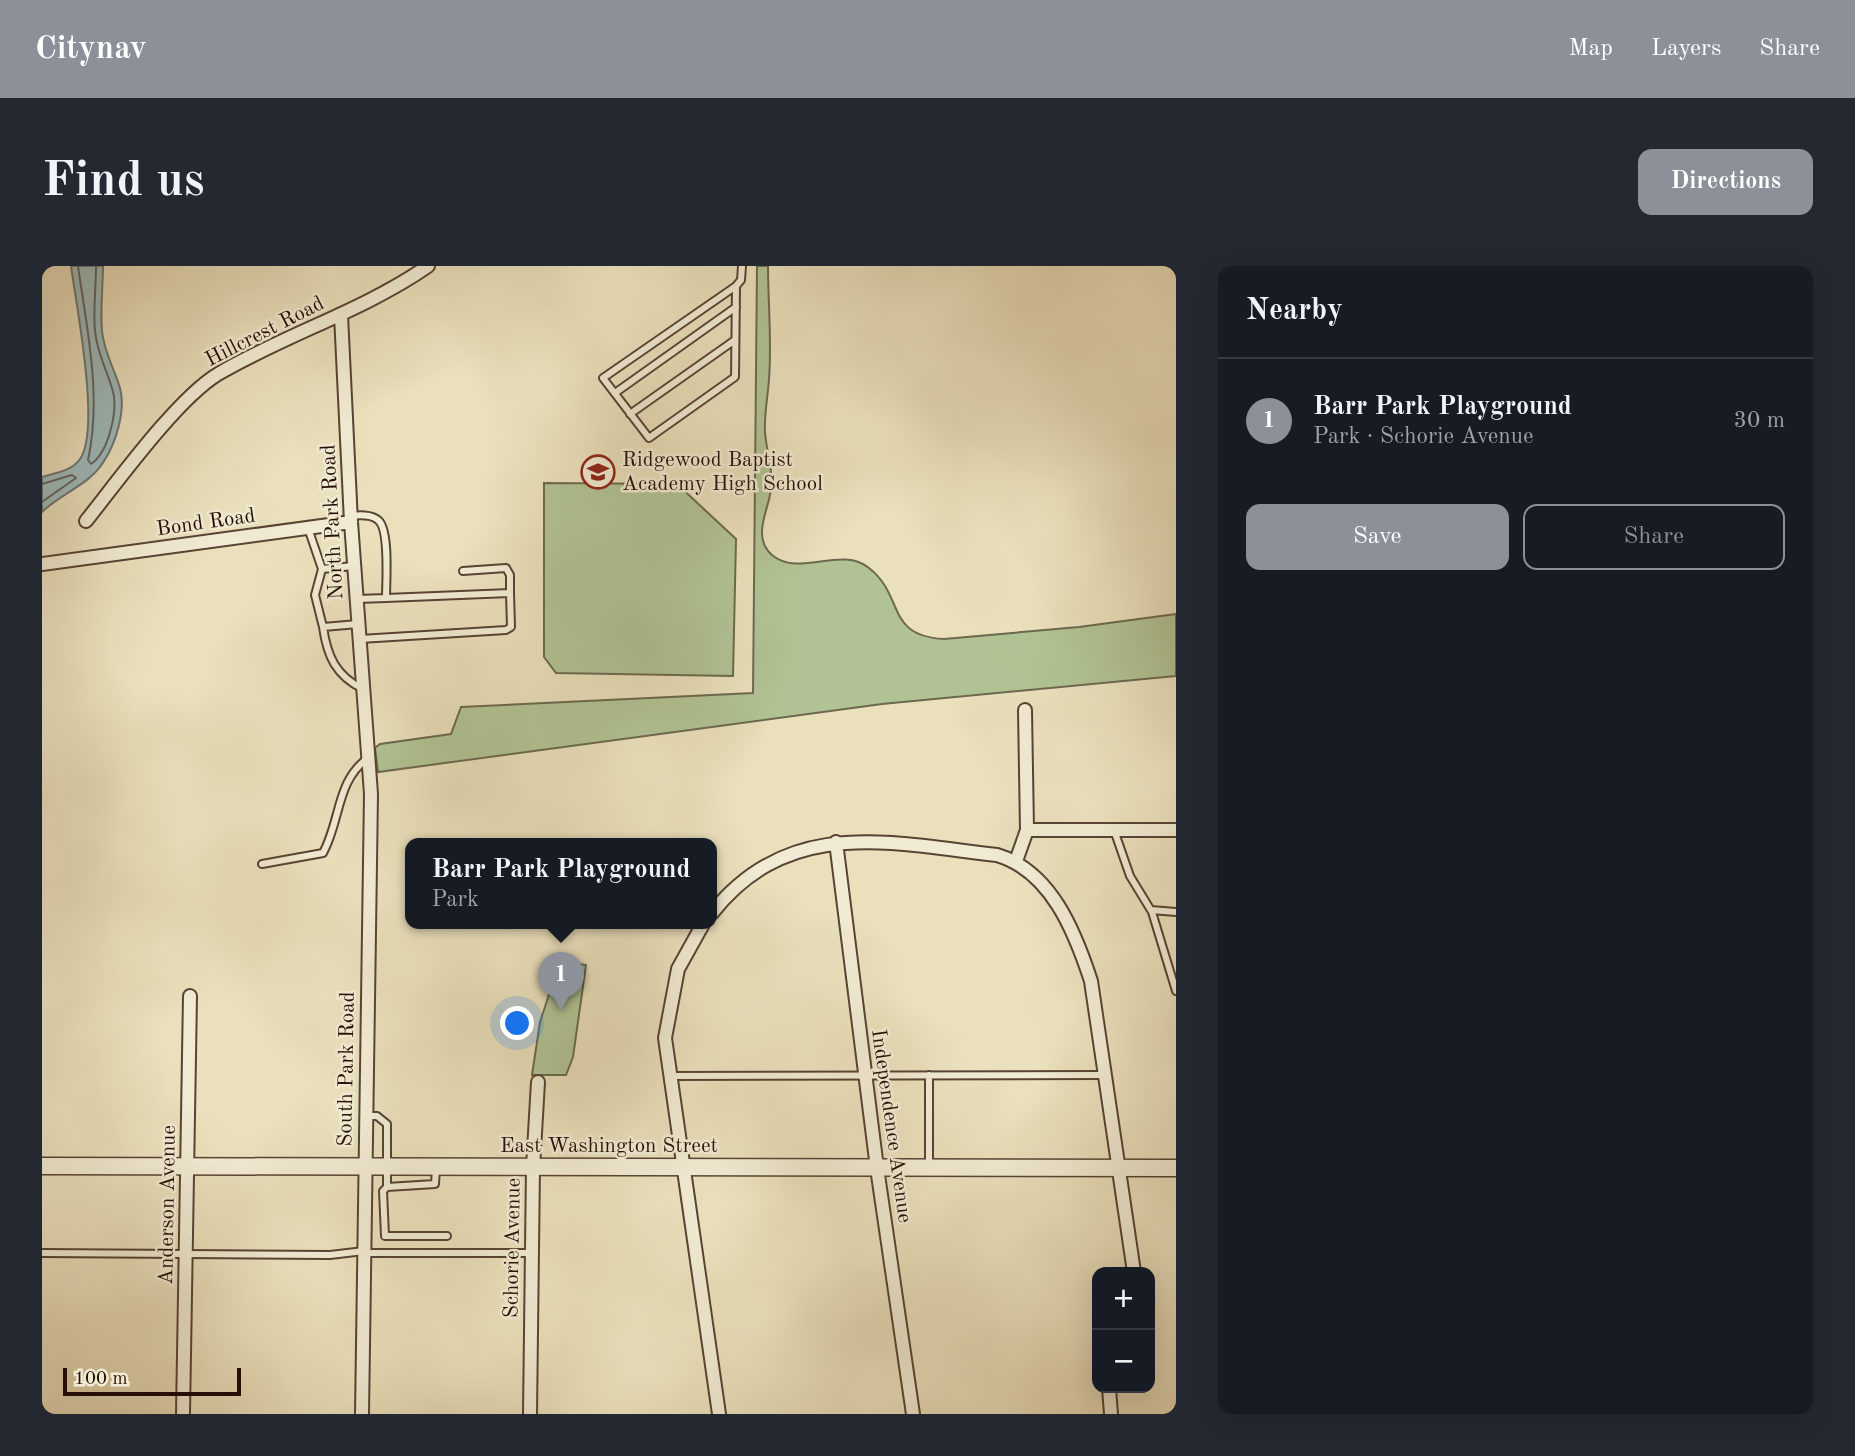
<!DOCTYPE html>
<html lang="en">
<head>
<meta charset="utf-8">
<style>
	body { margin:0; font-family:"Old Standard TT",serif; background:#242831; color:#f1f3f6 }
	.controls { position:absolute; right:21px; bottom:21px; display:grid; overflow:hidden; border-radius:14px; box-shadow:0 7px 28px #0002 }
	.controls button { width:63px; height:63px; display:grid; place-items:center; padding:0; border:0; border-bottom:2px solid #363941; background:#171b24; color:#f1f3f6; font:35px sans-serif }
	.scale { position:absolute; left:21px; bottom:18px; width:178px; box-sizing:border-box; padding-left:7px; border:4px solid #270f07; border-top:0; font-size:19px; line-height:24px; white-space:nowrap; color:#270f07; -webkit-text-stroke:5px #f1ebd3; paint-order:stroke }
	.you { position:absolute; left:476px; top:758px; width:24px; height:24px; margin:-18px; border:5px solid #fff; border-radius:50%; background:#1a73e8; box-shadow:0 0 0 10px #1a73e833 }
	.badge { display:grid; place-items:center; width:46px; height:46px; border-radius:50%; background:#8c9099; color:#fff; font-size:23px; font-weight:700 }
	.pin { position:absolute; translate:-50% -58px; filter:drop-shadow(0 2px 4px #0008) }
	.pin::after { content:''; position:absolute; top:37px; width:24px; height:21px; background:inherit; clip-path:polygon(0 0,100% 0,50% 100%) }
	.popup { position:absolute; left:363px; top:572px; width:312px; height:91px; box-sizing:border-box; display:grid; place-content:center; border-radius:14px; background:#171b24; filter:drop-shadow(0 2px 5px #0005); font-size:23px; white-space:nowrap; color:#9ea1a6 }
	.popup b { font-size:26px; color:#f1f3f6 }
	.popup::after { content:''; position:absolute; left:50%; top:100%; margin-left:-14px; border:14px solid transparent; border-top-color:#171b24 }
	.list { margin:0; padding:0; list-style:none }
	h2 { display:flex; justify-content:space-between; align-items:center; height:91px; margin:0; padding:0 28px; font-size:30px }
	h2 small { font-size:23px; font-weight:400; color:#9ea1a6 }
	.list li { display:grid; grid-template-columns:46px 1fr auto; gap:21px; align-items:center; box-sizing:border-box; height:126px; padding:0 28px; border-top:2px solid #363941 }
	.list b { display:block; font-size:26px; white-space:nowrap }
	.list p { margin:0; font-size:23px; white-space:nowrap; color:#9ea1a6 }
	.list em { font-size:23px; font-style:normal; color:#9ea1a6 }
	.actions { display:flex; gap:14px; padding:21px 28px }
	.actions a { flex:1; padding:16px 0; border:2px solid #8c9099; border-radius:14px; text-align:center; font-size:24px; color:#8c9099 }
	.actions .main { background:#8c9099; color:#fff }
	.map { position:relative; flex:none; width:1134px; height:1148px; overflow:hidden; border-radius:14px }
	header { display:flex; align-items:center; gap:42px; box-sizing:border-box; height:98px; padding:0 35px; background:#8c9099; color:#fff }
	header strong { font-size:33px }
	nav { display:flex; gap:38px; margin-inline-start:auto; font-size:24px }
	.intro { display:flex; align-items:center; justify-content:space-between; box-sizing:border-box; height:168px; padding:0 42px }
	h1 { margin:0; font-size:49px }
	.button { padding:18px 32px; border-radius:14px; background:#8c9099; color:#fff; font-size:24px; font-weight:700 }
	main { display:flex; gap:42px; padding:0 42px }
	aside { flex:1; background:#171b24; border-radius:14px; box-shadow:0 7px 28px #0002 }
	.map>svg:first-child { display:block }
	.green { fill:#b1c394; stroke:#6c694e; stroke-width:2 }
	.water { fill:#9dbabb; stroke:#6e7673; stroke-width:2 }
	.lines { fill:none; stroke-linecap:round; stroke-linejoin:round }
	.shore { stroke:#626461; stroke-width:2 }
	.service-casing { stroke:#584334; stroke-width:10 }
	.minor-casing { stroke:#584334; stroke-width:16 }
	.tertiary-casing { stroke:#584334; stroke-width:19 }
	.service { stroke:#f1ebd3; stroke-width:6 }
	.minor { stroke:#f1ebd3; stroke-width:12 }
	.tertiary { stroke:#f1ebd3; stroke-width:16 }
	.labels { text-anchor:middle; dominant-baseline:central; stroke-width:5; stroke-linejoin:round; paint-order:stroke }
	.street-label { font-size:21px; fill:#270f07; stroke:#f1ebd3 }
	.poi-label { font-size:21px; fill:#270f07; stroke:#f1ebd3; text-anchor:start }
</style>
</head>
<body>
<header>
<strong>Citynav</strong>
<nav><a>Map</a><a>Layers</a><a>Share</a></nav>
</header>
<div class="intro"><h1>Find us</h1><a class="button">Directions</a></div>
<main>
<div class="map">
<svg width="1134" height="1148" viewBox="0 0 1134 1148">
	<rect width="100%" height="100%" fill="#eae0bc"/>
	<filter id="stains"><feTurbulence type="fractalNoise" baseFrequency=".00286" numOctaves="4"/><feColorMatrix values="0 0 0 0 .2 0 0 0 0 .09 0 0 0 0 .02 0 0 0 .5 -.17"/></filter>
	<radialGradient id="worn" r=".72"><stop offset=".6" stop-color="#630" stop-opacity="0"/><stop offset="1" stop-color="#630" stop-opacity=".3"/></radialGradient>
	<!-- green -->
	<path class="green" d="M715,0H726C726,37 730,76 727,113C726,130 722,148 723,166C725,191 732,201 728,229C724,249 711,272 730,289C757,312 799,279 827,302C863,330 843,370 902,373L1037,361L1134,348V410L840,438L336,506L333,482L338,478L409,468L419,441L711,427Z
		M502,217L635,218L694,273L691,410L514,407L502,391Z
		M518,695L544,699L531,791L524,809H490L498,756Z"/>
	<!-- water -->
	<path class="water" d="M29,0H61C61,21 58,44 60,65C62,86 72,102 78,122C84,144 74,177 62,195C48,219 19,227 0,246V211C13,207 30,205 38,193C59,163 34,38 29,0Z"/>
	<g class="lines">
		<!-- shore -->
		<path class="shore" d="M36,0C45,64 60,130 46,194L49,198C67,186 77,142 70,122C64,102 55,87 53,65C51,45 54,21 54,0
			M0,218L30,209L34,212L0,236"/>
		<defs>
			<path id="service" d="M694,20L561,112L607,172L693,111L694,20L699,14L700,0
				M573,127L694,41
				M588,148L693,74
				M308,250C317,249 329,248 336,254C348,263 344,316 344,332L315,333
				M266,262L280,303
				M421,305L464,302L468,309V327
				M316,358L281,361C285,390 294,410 321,423
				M281,361L273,329L280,303L312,300
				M318,373L464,364L469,361L468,327L344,332
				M1072,564L1088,610L1110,646L1134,725
				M220,598L281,587C299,554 294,515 326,492
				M1109,644L1134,646
				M887,809V900
				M628,810L1063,809
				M325,850H335L345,858V921L393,918L394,902
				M345,921L341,925L343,970H405
				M0,987L288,989L322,985
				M322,987H490"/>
			<path id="minor" d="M299,49L309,256L329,528L320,1148
				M44,255C76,215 135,133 176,108C244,68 321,45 386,0
				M0,298L309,256
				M985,564H1134
				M794,576L835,902L871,1148
				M974,595L985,564L983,444
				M670,647C747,550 848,577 955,589C1009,605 1033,666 1049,715L1092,1006
				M661,658L636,703L623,772L677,1148
				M1067,1122L1069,1148
				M141,1148L148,730
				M488,1148L491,901L496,816"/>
			<path id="tertiary" d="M0,900L1134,902"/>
		</defs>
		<!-- service casing -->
		<use href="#service" class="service-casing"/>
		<!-- minor casing -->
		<use href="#minor" class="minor-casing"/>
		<!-- tertiary casing -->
		<use href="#tertiary" class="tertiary-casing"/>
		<!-- service -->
		<use href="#service" class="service"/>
		<!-- minor -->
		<use href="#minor" class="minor"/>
		<!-- tertiary -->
		<use href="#tertiary" class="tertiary"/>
	</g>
	<!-- icons -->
	<defs>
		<symbol id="school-ring" viewBox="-11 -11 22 22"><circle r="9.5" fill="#f1ebd3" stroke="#8f2418" stroke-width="1.5"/><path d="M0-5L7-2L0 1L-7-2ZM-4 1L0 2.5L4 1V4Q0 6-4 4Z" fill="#8f2418"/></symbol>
	</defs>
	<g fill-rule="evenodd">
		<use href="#school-ring" x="537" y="187" width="38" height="38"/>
	</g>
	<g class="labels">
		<!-- street labels -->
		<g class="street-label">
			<text transform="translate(223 66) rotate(-27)">Hillcrest Road</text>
			<text transform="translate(291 256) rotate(-93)">North Park Road</text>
			<text transform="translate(164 257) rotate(-8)">Bond Road</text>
			<text transform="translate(305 803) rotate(-89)">South Park Road</text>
			<text transform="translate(849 860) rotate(82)">Independence Avenue</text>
			<text x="567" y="880">East Washington Street</text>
			<text transform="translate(126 939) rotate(-89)">Anderson Avenue</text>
			<text transform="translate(471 982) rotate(-89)">Schorie Avenue</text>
		</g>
		<!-- poi labels -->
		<g class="poi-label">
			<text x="580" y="194">Ridgewood Baptist<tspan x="580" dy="24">Academy High School</tspan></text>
		</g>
	</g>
	<rect width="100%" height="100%" filter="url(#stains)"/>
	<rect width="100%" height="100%" fill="url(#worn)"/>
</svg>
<div class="controls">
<button>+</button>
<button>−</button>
</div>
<div class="scale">100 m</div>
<div class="you"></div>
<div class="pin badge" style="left:519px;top:744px">1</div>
<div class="popup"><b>Barr Park Playground</b>Park</div>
</div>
<aside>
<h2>Nearby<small></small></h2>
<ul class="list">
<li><span class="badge">1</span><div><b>Barr Park Playground</b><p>Park · Schorie Avenue</p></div><em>30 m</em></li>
</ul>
<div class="actions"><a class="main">Save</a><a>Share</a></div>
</aside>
</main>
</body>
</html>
